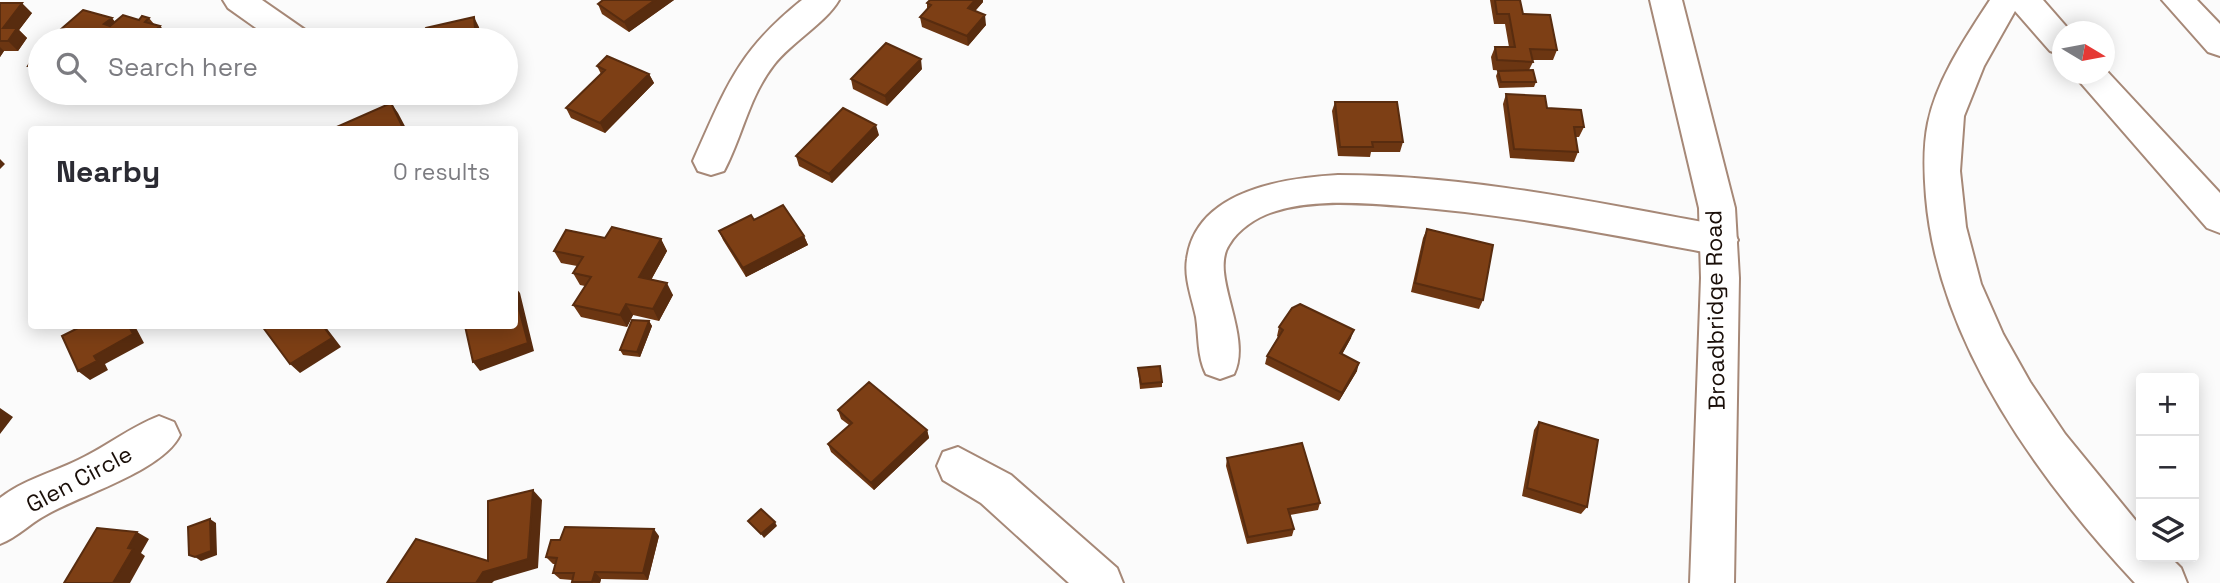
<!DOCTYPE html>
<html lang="en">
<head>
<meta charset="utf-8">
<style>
	body { margin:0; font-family:"Space Grotesk",sans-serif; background:#f7f7f7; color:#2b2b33 }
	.controls { position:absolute; right:21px; bottom:21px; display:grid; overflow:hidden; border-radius:7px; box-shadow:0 4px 18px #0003 }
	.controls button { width:63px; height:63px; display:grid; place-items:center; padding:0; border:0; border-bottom:2px solid #e1e1e2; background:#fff; color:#2b2b33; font:35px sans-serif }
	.compass { position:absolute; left:2052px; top:21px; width:63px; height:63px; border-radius:50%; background:#fff; box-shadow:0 4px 18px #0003; rotate:100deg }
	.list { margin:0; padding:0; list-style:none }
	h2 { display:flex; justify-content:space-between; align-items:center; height:91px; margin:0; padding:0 28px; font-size:30px }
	h2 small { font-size:23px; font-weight:400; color:#7c7c81 }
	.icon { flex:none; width:38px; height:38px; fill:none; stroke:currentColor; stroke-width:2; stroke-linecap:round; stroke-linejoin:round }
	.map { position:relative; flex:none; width:2220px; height:583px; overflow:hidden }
	.search { position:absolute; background:#fff; box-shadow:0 4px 18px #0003; left:28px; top:28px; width:490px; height:77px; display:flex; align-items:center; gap:18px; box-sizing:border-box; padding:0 24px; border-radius:38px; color:#7c7c81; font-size:26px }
	.panel { position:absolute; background:#fff; box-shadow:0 4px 18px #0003; left:28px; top:126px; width:490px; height:203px; border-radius:7px }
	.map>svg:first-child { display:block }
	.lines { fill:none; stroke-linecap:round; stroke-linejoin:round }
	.minor-casing { stroke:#a68877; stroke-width:4 }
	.major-casing { stroke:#a68877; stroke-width:4 }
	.highway-casing { stroke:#a68877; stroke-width:4 }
	.minor { fill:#fff; fill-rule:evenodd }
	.major { fill:#fff; fill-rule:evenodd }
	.highway { fill:#fff; fill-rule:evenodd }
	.wall { fill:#6c3612 }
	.shaded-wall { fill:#582c0f }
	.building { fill:#7d3f15; stroke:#582c0f; stroke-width:2 }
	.labels { text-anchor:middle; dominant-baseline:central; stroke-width:7; stroke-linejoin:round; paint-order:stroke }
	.street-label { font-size:23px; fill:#190e08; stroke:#fff }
</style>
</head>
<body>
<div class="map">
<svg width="2220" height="583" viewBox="0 0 2220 583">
	<rect width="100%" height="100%" fill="#fbfbfb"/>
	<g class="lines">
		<defs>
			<path id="minor" d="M223,0H262L308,32L313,40H273L228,8Z
				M802,0H839C825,24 791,42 773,66C749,97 742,137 724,171L711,175L698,171L693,161C726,88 737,52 802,0Z
				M1338,175C1467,175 1593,202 1719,225L1732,229L1738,240L1732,251L1719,255C1614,235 1510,214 1403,206C1362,203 1315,199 1276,211C1258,216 1238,229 1229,245C1209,275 1253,335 1234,374L1220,379L1206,374C1197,356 1199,336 1196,317C1192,298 1184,278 1187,259C1196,190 1284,178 1338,175Z
				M159,416L174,422L180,435C163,471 80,495 46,515C29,524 18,537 0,544V498C23,480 51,473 78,460C106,447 130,427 159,416Z
				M958,447L1011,475L1117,568L1123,583H1069L981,503L943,480L937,466L943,452Z"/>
			<path id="major" d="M1650,0H1682L1735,208L1739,278L1734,583H1690L1701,278L1699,208Z"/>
			<path id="highway" d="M1990,0H2043L2071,32H2062V55L2050,51L2015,11L1984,66L1964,116L1960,171L1966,227L1981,284L2003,334L2030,382L2065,434L2141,527V557H2170L2181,568L2187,583H2135C2039,480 1938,342 1926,197C1924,172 1923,147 1928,123C1937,79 1966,37 1990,0Z
				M2162,0H2197L2220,24V56L2208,52Z
				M2104,68L2220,193V233L2207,228L2073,74H2104Z"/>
		</defs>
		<!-- minor casing -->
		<use href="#minor" class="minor-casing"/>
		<!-- major casing -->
		<use href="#major" class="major-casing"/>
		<!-- highway casing -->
		<use href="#highway" class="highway-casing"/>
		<!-- minor -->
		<use href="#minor" class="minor"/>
		<!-- major -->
		<use href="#major" class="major"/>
		<!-- highway -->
		<use href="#highway" class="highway"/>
	</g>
	<!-- wall -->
	<path class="wall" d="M603,0H674L629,32L602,14L598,4Z
		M1490,0H1520L1523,14L1557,50L1553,60H1532L1533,62L1529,70L1536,82L1534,87L1499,88L1496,76L1498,71H1506L1493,70L1491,57L1495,47H1509L1505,24H1494Z
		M983,2L975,11L986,25L968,46L922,27L920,17L927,9V3Z
		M0,3L32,13L19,30L27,38L18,51H4L0,57Z
		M149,18L154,24L160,26L169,36L165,40H71L60,30Z
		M40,46V71H34L28,66Z
		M597,66L649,74L654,83L605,133L571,118L566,108L601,74Z
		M922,69L887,106L853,89L851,79Z
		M1506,94L1547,108L1584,127L1579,137H1576L1578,152L1574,162L1510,158L1503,104Z
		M1335,102L1403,142L1400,152H1371L1370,157L1338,156L1332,111Z
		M879,135L832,183L799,166L796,156Z
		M754,220L804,236L808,245L746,277L723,240L719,231Z
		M1427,229L1483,300L1479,309L1411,292L1423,238Z
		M605,238L661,239L667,251L651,280L673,295L659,321L633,315L627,327L581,317L573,305L585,286L580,285L573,273L577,266L561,263L554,251Z
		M649,321L652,326L640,357L623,355L620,350Z
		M1279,327L1351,338L1342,354L1357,371L1339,401L1265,364L1267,356L1278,337L1277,336Z
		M1138,368L1162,382V387L1140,389Z
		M838,410L927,430L929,438L874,490L831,452L828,444L849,425L841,419Z
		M1539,422L1587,507L1581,514L1522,496L1534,430Z
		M1227,458L1320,503L1318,510L1290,515L1294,529L1292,536L1247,544L1226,466Z
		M659,536L648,580L601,579L600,583H573L572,582V580L560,579L553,573L555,564H553L546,557Z"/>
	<!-- shaded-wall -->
	<path class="shaded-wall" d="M655,0H674L629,32L624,22Z
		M975,0H983V2L969,18L968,8Z
		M22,3L32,13L19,30L27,38L18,51L8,41L3,28Z
		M985,15L986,25L968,46L967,36Z
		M474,17L479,27L481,40H476Z
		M112,18L121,29L104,24Z
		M160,26L169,36L165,40H145Z
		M0,47L4,51L0,57Z
		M921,59L922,69L887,106L885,96Z
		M649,74L654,83L605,133L600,123Z
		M391,103L398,113L407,130H404Z
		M876,125L879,135L832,183L829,174Z
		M0,159L5,164L0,169Z
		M804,236L808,245L746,277L743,268Z
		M661,239L667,251L646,289L639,277Z
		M667,283L673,295L659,321L653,309Z
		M514,286L520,293L534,351L480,371L473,362L514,290Z
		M626,304L633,315L627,327L620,315Z
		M649,321L652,326L640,357L637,352Z
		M129,326H135L144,343L105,364L108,370L90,380L78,371L94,356Z
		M323,326H325L341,347L300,373L290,364Z
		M1354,330L1351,338L1338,362L1340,353Z
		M1359,363L1357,371L1339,401L1342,393Z
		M0,408L13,417L0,434Z
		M927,430L929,438L874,490L871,483Z
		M533,490L542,500L538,568L494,581L492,583H476Z
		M210,519L216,523L217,555L201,561L195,557Z
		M775,522L777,526L764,538L761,534Z
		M654,529L659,536L648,580L643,573Z
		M137,532L149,539L141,553L145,556L130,583H113L128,548Z
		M595,572L601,579L600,583L592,582Z"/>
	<!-- building -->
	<path class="building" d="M603,0H655L624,22L598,4Z
		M930,0H975L968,8L985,15L967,36L920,17L931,5L927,3Z
		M1495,0H1520L1523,14L1550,15L1557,50L1530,49L1533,62L1497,60L1495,47H1515L1509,14H1497Z
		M0,3H22L3,28H17L8,41H0Z
		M83,10L112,18L104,24L110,26L123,15L139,20L142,16L149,18L145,22L160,26L145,40H96L60,30Z
		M474,17L476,40H423V32L426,28Z
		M886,43L921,59L885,96L851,79Z
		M40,46V66H28Z
		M607,56L649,74L600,123L566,108L605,70L597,66Z
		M1533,70L1536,82H1501L1498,71Z
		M1506,94L1545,96L1547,108L1581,110L1584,127H1574L1578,152L1514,149Z
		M1335,102H1397L1403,142H1372L1373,147H1340Z
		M391,103L404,130H330Z
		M843,108L876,125L829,174L796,156Z
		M783,205L804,236L743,268L719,231L751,215L754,220Z
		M612,227L661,239L639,277L667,283L653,309L626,304L620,315L573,305L591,277L573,273L583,257L554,251L566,230L605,238Z
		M1427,229L1493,245L1483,300L1415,283Z
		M514,290L528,343L473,362L465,326H514Z
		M1300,304L1354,330L1340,353L1359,363L1342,393L1267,356L1283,330L1279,327L1292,308Z
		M632,320L649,321L637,352L620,350Z
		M82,326H129L133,334L94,356L97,361L78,371L62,336Z
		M262,326H323L332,338L290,364Z
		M1160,366L1162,382L1141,384L1138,368Z
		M869,382L927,430L871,483L828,444L852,423L838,410Z
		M1539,422L1598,440L1587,507L1527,488Z
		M1302,443L1320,503L1288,509L1294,529L1248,537L1227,458Z
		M533,490L528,559L483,572L476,583H387L416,539L488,561V501Z
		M761,509L775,522L761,534L748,521Z
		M210,519L211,551L195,557L189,555L188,527Z
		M565,527L654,529L643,573L595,572L592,582H572L574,573H553L557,558L546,557L551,540H560Z
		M97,528L137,532L128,548L133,549L113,583H64Z"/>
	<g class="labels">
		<!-- street labels -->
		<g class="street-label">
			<text transform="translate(1715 310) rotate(-91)">Broadbridge Road</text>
			<text transform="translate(79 479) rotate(-28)">Glen Circle</text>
		</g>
	</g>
</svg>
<div class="controls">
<button>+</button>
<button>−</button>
<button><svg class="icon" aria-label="layers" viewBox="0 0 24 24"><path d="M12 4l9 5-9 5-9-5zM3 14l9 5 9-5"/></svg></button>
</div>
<svg class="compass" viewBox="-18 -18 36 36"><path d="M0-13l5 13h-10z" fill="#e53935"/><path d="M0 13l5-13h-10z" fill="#7c7c81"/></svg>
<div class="search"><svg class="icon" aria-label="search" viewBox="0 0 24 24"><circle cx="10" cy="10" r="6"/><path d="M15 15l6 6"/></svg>Search here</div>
<section class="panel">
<h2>Nearby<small>0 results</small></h2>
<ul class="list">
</ul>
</section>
</div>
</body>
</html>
